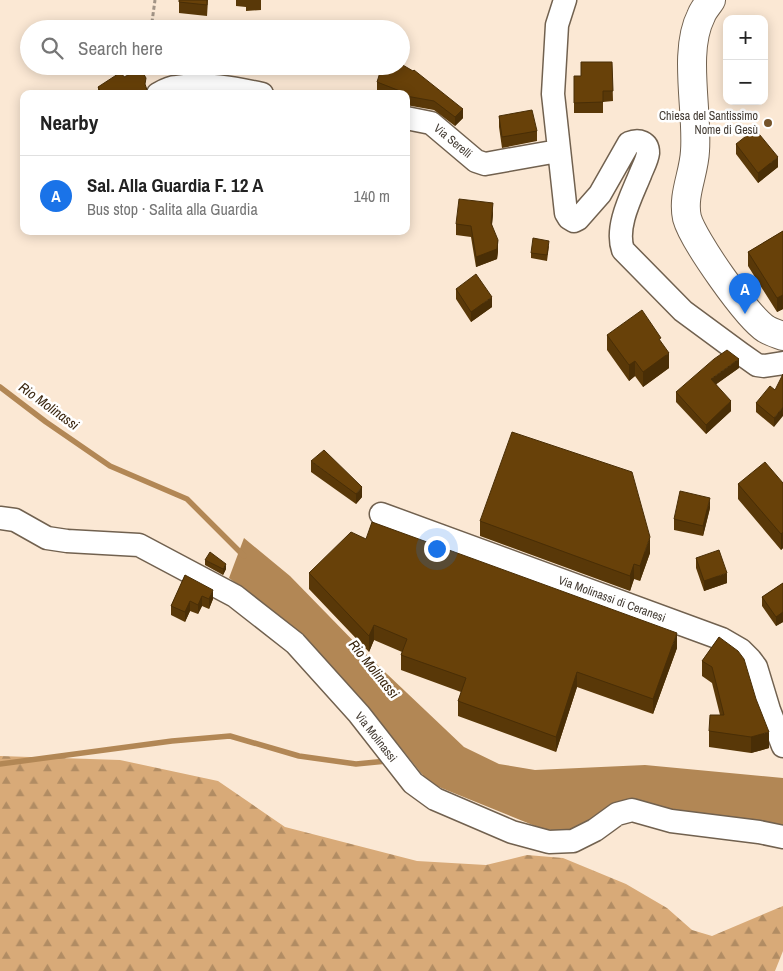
<!DOCTYPE html>
<html lang="en">
<head>
<meta charset="utf-8">
<style>
	body { margin:0; font-family:"Archivo Narrow",sans-serif; background:#f6f6f6; color:#222 }
	.controls { position:absolute; right:15px; top:15px; display:grid; overflow:hidden; border-radius:10px; box-shadow:0 2px 12px #0003 }
	.controls button { width:45px; height:45px; display:grid; place-items:center; padding:0; border:0; border-bottom:1px solid #e0e0e0; background:#fff; color:#222; font:25px sans-serif }
	.you { position:absolute; left:436px; top:548px; width:18px; height:18px; margin:-12px; border:4px solid #fff; border-radius:50%; background:#1a73e8; box-shadow:0 0 0 8px #1a73e833 }
	.badge { display:grid; place-items:center; width:32px; height:32px; border-radius:50%; background:#1a73e8; color:#fff; font-size:16px; font-weight:700 }
	.pin { position:absolute; translate:-50% -41px; filter:drop-shadow(0 1px 2px #0008) }
	.pin::after { content:''; position:absolute; top:26px; width:18px; height:15px; background:inherit; clip-path:polygon(0 0,100% 0,50% 100%) }
	.list { margin:0; padding:0; list-style:none }
	h2 { display:flex; justify-content:space-between; align-items:center; height:65px; margin:0; padding:0 20px; font-size:21px }
	h2 small { font-size:16px; font-weight:400; color:#767676 }
	.list li { display:grid; grid-template-columns:32px 1fr auto; gap:15px; align-items:center; box-sizing:border-box; height:80px; padding:0 20px; border-top:1px solid #e0e0e0 }
	.list b { display:block; font-size:19px; white-space:nowrap }
	.list p { margin:0; font-size:16px; white-space:nowrap; color:#767676 }
	.list em { font-size:16px; font-style:normal; color:#767676 }
	.icon { flex:none; width:28px; height:28px; fill:none; stroke:currentColor; stroke-width:2; stroke-linecap:round; stroke-linejoin:round }
	.map { position:relative; flex:none; width:783px; height:971px; overflow:hidden }
	.search { position:absolute; background:#fff; box-shadow:0 2px 12px #0003; left:20px; top:20px; width:390px; height:55px; display:flex; align-items:center; gap:12px; box-sizing:border-box; padding:0 18px; border-radius:28px; color:#767676; font-size:19px }
	.panel { position:absolute; background:#fff; box-shadow:0 2px 12px #0003; left:20px; top:90px; width:390px; height:145px; border-radius:10px }
	.map>svg:first-child { display:block }
	.forest { fill:url(#forest-firs) }
	.water { fill:#b28755 }
	.lines { fill:none; stroke-linecap:round; stroke-linejoin:round }
	.stream { stroke:#b28755; stroke-width:5.5 }
	.minor-casing { stroke:#71614f; stroke-width:25 }
	.major-casing { stroke:#71614f; stroke-width:30 }
	.path { stroke:#a29486; stroke-width:3; stroke-dasharray:4 2.5; stroke-linecap:butt }
	.minor { stroke:#fff; stroke-width:22 }
	.major { stroke:#fff; stroke-width:28 }
	.wall { fill:#593808 }
	.shaded-wall { fill:#492e06 }
	.building { fill:#684109; stroke:#492e06 }
	.poi-dot { fill:#74532a; stroke:#fff; stroke-width:2 }
	.labels { text-anchor:middle; dominant-baseline:central; stroke-width:5; stroke-linejoin:round; paint-order:stroke }
	.poi-label { font-size:12px; fill:#433b33; stroke:#fff; text-anchor:end }
	.street-label { font-size:12px; fill:#433b33; stroke:#fff }
	.water-label { font-size:14px; font-style:italic; fill:#39250e; stroke:#fff }
</style>
</head>
<body>
<div class="map">
<svg width="783" height="971" viewBox="0 0 783 971">
	<defs>
		<pattern id="forest-firs" width="22" height="20" patternUnits="userSpaceOnUse" patternTransform="scale(1.25)"><rect width="22" height="20" fill="#d8aa78"/><path d="M5 1l3.5 6h-7zM16 11l3.5 6h-7z" fill="#b18c63"/></pattern>
	</defs>
	<rect width="100%" height="100%" fill="#fbe8d4"/>
	<!-- forest -->
	<path class="forest" d="M0,756L120,760L218,781L285,827L417,861L486,865L527,855L563,858L626,884L667,908L692,930L712,936L783,906V951L775,971H0Z"/>
	<!-- water -->
	<path class="water" d="M244,538L290,576L368,656L464,747L499,764L535,770L645,765L783,778V827L747,820L591,822L568,833L540,828L429,783L365,703L292,626L229,578Z"/>
	<g class="lines">
		<!-- stream -->
		<path class="stream" d="M0,387L46,422L110,466L187,499L244,556
			M0,764L172,741L230,736L299,756L356,764L387,761"/>
		<defs>
			<path id="minor" d="M565,0L557,25L553,94L566,213L569,218L574,221L578,219L600,194L629,143C639,139 648,142 648,153C647,161 642,169 640,175C631,197 615,227 623,250L683,311L740,353L757,365L764,366L783,363
				M158,94C163,91 170,87 176,87C203,82 235,88 262,94
				M406,118L431,123L476,161L485,164L558,151
				M381,514L722,639L741,650L750,659L756,667L769,710L783,746
				M0,518L15,520L47,538L67,541L139,545L235,596L295,643L359,714L413,783L435,799L512,832L549,842L573,841L595,830L617,814L632,810L671,821L759,832L783,837"/>
			<path id="major" d="M711,0C708,5 703,10 701,16C683,51 698,111 695,151C694,174 682,195 687,218C693,240 747,317 766,329C771,332 777,334 783,336"/>
		</defs>
		<!-- minor casing -->
		<use href="#minor" class="minor-casing"/>
		<!-- major casing -->
		<use href="#major" class="major-casing"/>
		<!-- path -->
		<path class="path" d="M151,29L155,0"/>
		<!-- minor -->
		<use href="#minor" class="minor"/>
		<!-- major -->
		<use href="#major" class="major"/>
	</g>
	<!-- wall -->
	<path class="wall" d="M179,0H208L207,16L179,13Z
		M236,0H261V10L246,11V7L236,6Z
		M612,62L613,101L603,102V113H574V76H581Z
		M178,66H194L193,70L178,69Z
		M413,71L463,118L455,126L434,110L406,105V94H383L377,91V82Z
		M124,77L146,89L150,94H98V87Z
		M499,116L537,131V141L502,148L499,127Z
		M736,144L778,167L758,183L736,154Z
		M493,214L492,225L498,251L497,259L476,267L471,237L456,235V224Z
		M783,231V309L777,312L748,266V252Z
		M549,246L547,261L531,258V253Z
		M456,289L492,307L471,322L456,299Z
		M607,335L661,342L669,368L643,387L635,376L629,381L607,350Z
		M739,368L716,384L731,411L706,434L676,402V392Z
		M775,390L774,427L756,412V403Z
		M311,461L362,497L356,504L311,472Z
		M783,483V548L781,550L738,499V484Z
		M710,508L703,536L674,530V519Z
		M480,521L650,553L640,581L634,579L630,591L480,536Z
		M366,539L677,648L653,714L577,687L556,752L458,716V701L461,692L401,670V655L402,652L374,640L369,652L309,589V573Z
		M696,558L727,583L704,591L696,568Z
		M205,560L226,569L223,575L205,565Z
		M185,575L213,599L209,609L202,606L198,614L190,611L185,622L171,615V606Z
		M783,583V622L776,626L762,606V597Z
		M719,637L769,748L751,753L709,747V731L720,715L712,683L702,676V661Z"/>
	<!-- shaded-wall -->
	<path class="shaded-wall" d="M463,109V118L455,126V117Z
		M778,157V167L758,183V173Z
		M493,203V214L491,233V223Z
		M498,240V251L497,259L476,267V257Z
		M783,295V309L777,312V298Z
		M492,297V307L471,322V312Z
		M669,353V368L643,387V372Z
		M739,359V368L711,388V379Z
		M635,361V376L629,381V365Z
		M731,401V411L706,434V425Z
		M783,407V416L774,427V418Z
		M362,487V497L356,504V494Z
		M710,498V508L703,536V526Z
		M783,532V548L781,550V534Z
		M650,537V553L640,581V566Z
		M226,564V569L223,575V569Z
		M634,564V579L630,591V576Z
		M727,573V583L704,591V581Z
		M213,590V599L209,609V599Z
		M202,596V606L198,614V605Z
		M190,601V611L185,622V612Z
		M783,612V622L776,626V617Z
		M374,625V640L369,652V636Z
		M677,633V648L653,714V699Z
		M577,672V687L556,752V737Z
		M769,732V748L751,753V737Z"/>
	<!-- building -->
	<path class="building" d="M179,0H207V5L179,2Z
		M581,62H612L613,91H603V102L574,103V76H581Z
		M401,64L413,71L414,70L463,109L455,117L434,101L406,96V94H404L400,91L377,82L382,66H401Z
		M136,71H142L146,78L145,84L147,90L150,94H102L98,87L121,72L124,77Z
		M532,110L537,131L502,137L499,116Z
		M755,129L778,157L758,173L736,144Z
		M459,199L493,203L491,223L498,240L497,249L476,257L471,226L456,224Z
		M783,231V295L777,298L748,252Z
		M533,238L549,241L547,255L531,253Z
		M476,274L492,297L471,312L456,289Z
		M642,310L661,338L659,339L669,353L643,372L635,361L629,365L607,335Z
		M727,350L739,359L711,379L731,401L706,425L676,392L714,359Z
		M783,374V407L774,418L756,403L770,386L775,390Z
		M512,432L632,472L650,537L640,566L634,564L630,576L480,521Z
		M324,450L362,487L356,494L311,461Z
		M765,462L783,483V532L781,534L738,484Z
		M680,491L710,498L703,526L674,519Z
		M372,522L677,633L653,699L577,672L556,737L458,701L466,678L401,655L407,639L374,625L369,636L309,573L351,532L366,539Z
		M719,550L727,573L704,581L696,558Z
		M210,552L226,564L223,569L205,560Z
		M185,575L213,590L209,599L202,596L198,605L190,601L185,612L171,606Z
		M783,583V612L776,617L762,597Z
		M719,637L738,651L744,659L756,699L769,732L751,737L709,731L710,715H724L712,667L702,661Z"/>
	<!-- markers -->
	<circle class="poi-dot" cx="768" cy="123" r="5"/>
	<g class="labels">
		<!-- poi labels -->
		<g class="poi-label">
			<text x="758" y="116">Chiesa del Santissimo<tspan x="758" dy="14">Nome di Gesù</tspan></text>
		</g>
		<!-- street labels -->
		<g class="street-label">
			<text transform="translate(453 141) rotate(40)">Via Serelli</text>
			<text transform="translate(612 599) rotate(20)">Via Molinassi di Ceranesi</text>
			<text transform="translate(376 737) rotate(52)">Via Molinassi</text>
		</g>
		<!-- water labels -->
		<g class="water-label">
			<text transform="translate(49 406) rotate(36)">Rio Molinassi</text>
			<text transform="translate(374 669) rotate(51)">Rio Molinassi</text>
		</g>
	</g>
</svg>
<div class="controls">
<button>+</button>
<button>−</button>
</div>
<div class="you"></div>
<div class="pin badge" style="left:745px;top:314px">A</div>
<div class="search"><svg class="icon" aria-label="search" viewBox="0 0 24 24"><circle cx="10" cy="10" r="6"/><path d="M15 15l6 6"/></svg>Search here</div>
<section class="panel">
<h2>Nearby<small></small></h2>
<ul class="list">
<li><span class="badge">A</span><div><b>Sal. Alla Guardia F. 12 A</b><p>Bus stop · Salita alla Guardia</p></div><em>140 m</em></li>
</ul>
</section>
</div>
</body>
</html>
